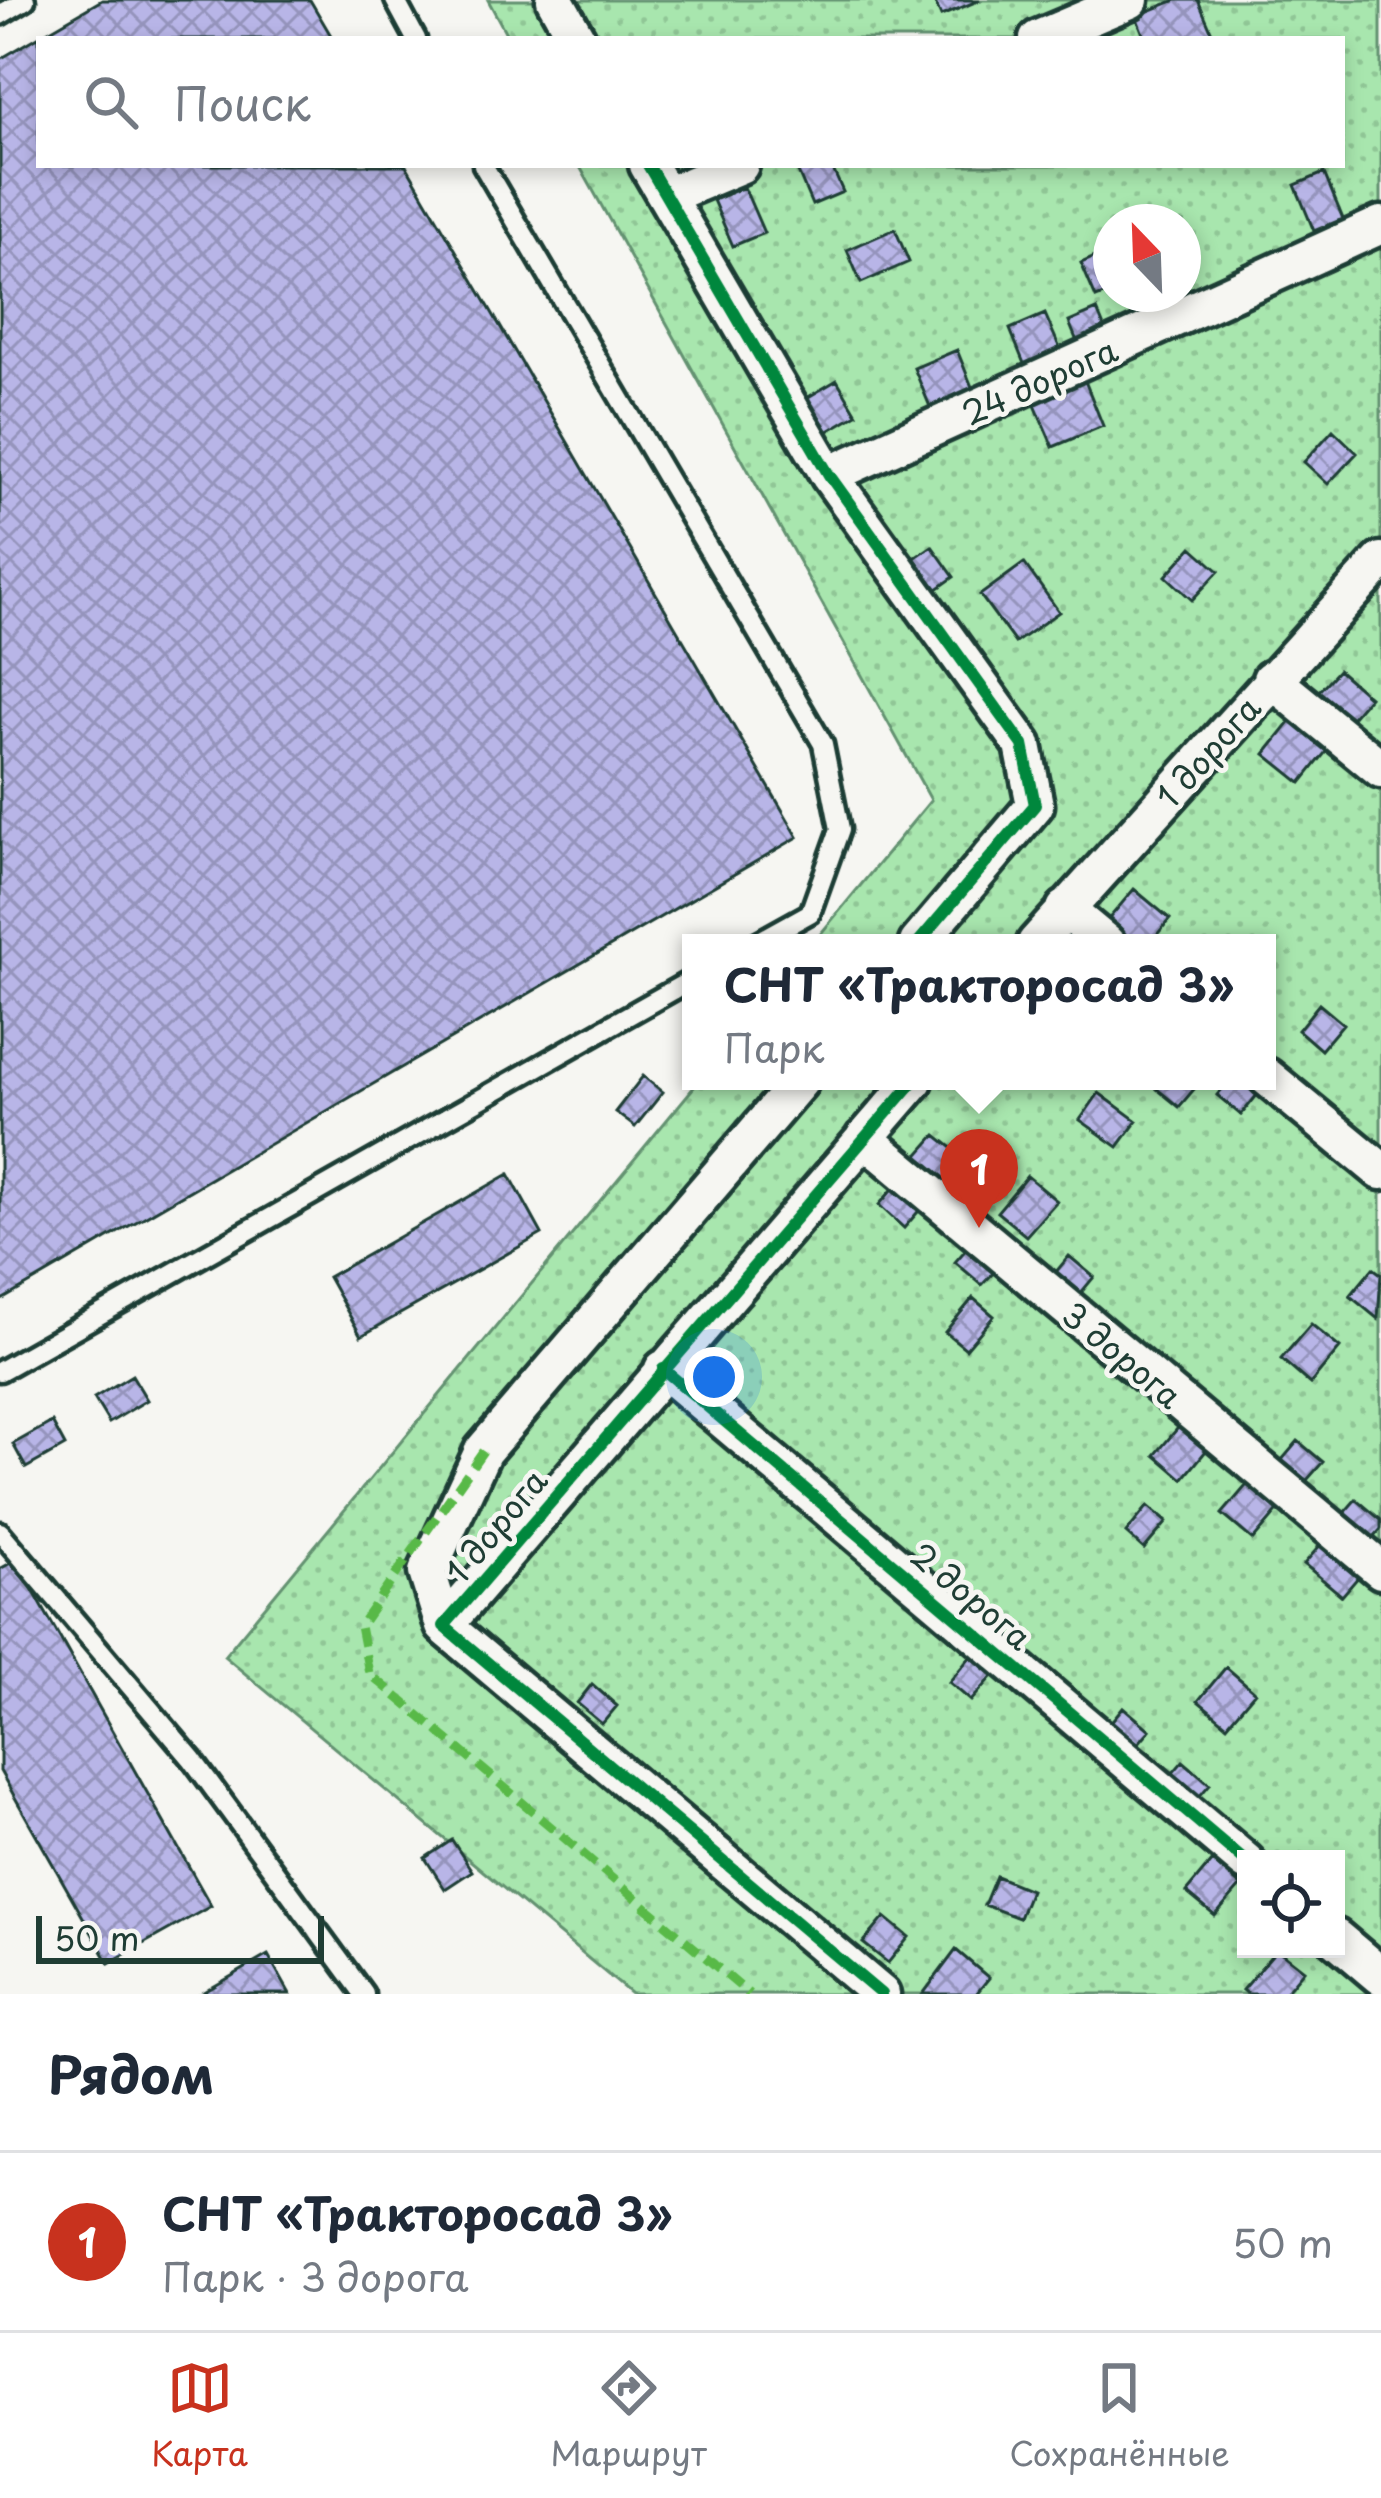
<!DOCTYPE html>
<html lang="ru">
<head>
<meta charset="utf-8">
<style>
	body { margin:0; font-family:"Playpen Sans",sans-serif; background:#f2f2f3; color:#1f2937 }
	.controls { position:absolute; right:36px; bottom:36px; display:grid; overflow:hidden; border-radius:0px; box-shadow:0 6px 18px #0003 }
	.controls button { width:108px; height:108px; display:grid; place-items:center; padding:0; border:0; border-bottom:3px solid #e0e1e3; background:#fff; color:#1f2937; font:60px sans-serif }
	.compass { position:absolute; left:1093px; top:204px; width:108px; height:108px; border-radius:50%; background:#fff; box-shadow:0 6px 18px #0003; rotate:337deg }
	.scale { position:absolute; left:36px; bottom:30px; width:288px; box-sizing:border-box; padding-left:12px; border:6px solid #1f3d34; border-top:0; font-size:33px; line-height:42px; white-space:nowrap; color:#1f3d34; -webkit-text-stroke:9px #f6f6f2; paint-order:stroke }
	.you { position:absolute; left:714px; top:1377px; width:42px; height:42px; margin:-30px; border:9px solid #fff; border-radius:50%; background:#1a73e8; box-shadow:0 0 0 18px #1a73e833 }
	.badge { display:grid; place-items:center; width:78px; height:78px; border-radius:50%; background:#c8321e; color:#fff; font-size:39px; font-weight:700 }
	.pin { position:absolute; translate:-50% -99px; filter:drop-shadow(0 3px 6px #0008) }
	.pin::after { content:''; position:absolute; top:63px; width:42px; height:36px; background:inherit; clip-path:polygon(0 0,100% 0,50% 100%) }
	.popup { position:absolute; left:682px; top:934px; width:594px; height:156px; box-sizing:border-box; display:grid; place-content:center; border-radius:0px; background:#fff; filter:drop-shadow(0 3px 9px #0005); font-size:39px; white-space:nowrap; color:#747a83 }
	.popup b { font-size:45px; color:#1f2937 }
	.popup::after { content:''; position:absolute; left:50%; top:100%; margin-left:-24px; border:24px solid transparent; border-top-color:#fff }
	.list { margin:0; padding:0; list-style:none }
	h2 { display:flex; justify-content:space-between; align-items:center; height:156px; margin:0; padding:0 48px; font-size:51px }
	h2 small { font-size:39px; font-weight:400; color:#747a83 }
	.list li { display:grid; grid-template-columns:78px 1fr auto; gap:36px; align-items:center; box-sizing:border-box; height:180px; padding:0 48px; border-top:3px solid #e0e1e3 }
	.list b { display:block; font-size:45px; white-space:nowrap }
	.list p { margin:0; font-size:39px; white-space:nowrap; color:#747a83 }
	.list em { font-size:39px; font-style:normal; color:#747a83 }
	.icon { flex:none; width:66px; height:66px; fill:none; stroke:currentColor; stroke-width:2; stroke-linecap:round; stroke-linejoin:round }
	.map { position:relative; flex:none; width:1381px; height:1994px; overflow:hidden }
	.search { position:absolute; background:#fff; box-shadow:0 6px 18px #0003; left:36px; right:36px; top:36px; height:132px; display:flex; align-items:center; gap:30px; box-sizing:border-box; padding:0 42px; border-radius:0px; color:#747a83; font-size:45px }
	.sheet { height:336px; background:#fff }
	nav { display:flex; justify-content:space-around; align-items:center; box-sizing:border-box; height:168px; border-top:3px solid #e0e1e3; background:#fff; font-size:33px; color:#747a83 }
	nav a { display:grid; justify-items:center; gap:6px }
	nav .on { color:#c8321e }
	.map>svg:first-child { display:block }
	.grass { fill:url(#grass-dots); stroke:#649271; stroke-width:3; fill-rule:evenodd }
	.building { fill:url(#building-cross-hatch); stroke:#1f3d34; stroke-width:3 }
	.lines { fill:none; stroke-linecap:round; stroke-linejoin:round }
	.lane-casing { stroke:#1f3d34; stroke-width:27 }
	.street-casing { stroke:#1f3d34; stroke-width:45 }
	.lane { stroke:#f6f6f2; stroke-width:18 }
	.street { stroke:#f6f6f2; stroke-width:36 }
	.quiet { stroke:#58b947; stroke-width:9; stroke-dasharray:18 9; stroke-linecap:butt }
	.cycleway-casing { stroke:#f6f6f2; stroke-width:20 }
	.cycleway { stroke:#00873e; stroke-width:12 }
	.labels { text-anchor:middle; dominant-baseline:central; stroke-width:10; stroke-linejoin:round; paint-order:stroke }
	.street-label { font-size:33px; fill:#1f3d34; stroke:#f6f6f2 }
</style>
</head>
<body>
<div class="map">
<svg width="1381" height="1994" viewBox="0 0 1381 1994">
	<defs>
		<pattern id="grass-dots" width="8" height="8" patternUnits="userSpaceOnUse" patternTransform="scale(3)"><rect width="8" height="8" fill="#a8e6ae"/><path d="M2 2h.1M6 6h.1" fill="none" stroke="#90c696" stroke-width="1.8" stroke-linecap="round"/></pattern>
		<pattern id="building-cross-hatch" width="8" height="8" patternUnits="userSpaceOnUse" patternTransform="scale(3)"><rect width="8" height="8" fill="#b8b5e7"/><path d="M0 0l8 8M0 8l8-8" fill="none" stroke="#9594bc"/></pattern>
	</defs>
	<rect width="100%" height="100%" fill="#f6f6f2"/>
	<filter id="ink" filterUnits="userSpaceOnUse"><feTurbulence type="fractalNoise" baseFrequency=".00833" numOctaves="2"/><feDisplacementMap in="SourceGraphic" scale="24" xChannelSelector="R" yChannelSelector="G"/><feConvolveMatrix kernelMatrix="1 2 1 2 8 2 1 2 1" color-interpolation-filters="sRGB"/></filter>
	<g filter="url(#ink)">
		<!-- grass -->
		<path class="grass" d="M488,0H1381V1994H631L224,1656L699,1081H1267V943H813L931,800L579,165H1342V39H509ZM1111,222H1183V294H1111ZM1246,1859H1336V1949H1246Z"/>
		<!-- building -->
		<path class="building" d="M102,0H310L333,39H39V165H406L798,837L0,1301V59Z
			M934,0H980L941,16Z
			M1176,0H1198L1213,35L1145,39L1136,16Z
			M795,165H831L843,192L812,205Z
			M1324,173L1343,219L1314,231L1295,185Z
			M744,187L764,233L733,246L713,200Z
			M895,229L909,262L861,283L847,250Z
			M1111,250V292L1096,298L1081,263Z
			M1097,310L1109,339L1081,351L1069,322Z
			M1045,314L1061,351L1025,366L1010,329Z
			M957,350L974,392L931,409L914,368Z
			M1083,376L1103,426L1053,447L1032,398Z
			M837,380L857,414L825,433L805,399Z
			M1333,430L1357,453L1328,484L1304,462Z
			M932,546L954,577L933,592L910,561Z
			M1192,547L1219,571L1192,600L1166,576Z
			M1024,563L1059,612L1015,643L980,595Z
			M1338,670L1369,697L1341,730L1309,702Z
			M1293,719L1329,748L1301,783L1265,754Z
			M1134,889L1170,919L1150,943H1131L1106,922Z
			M1319,1004L1343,1024L1321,1050L1298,1030Z
			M643,1076L663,1092L635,1127L615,1112Z
			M1163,1081H1201L1179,1107L1157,1089Z
			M1229,1081H1262L1266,1084L1241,1115L1217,1095Z
			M1099,1093L1137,1121L1118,1147L1080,1120Z
			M936,1135L965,1158L942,1185L913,1161Z
			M509,1174L542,1234L361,1336L328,1277Z
			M1027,1176L1057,1201L1026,1236L997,1212Z
			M898,1183L923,1206L904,1228L879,1205Z
			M969,1246L996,1270L982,1285L955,1262Z
			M1069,1256L1094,1277L1075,1300L1050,1279Z
			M1373,1268L1381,1274L1378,1319L1350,1296Z
			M973,1298L994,1316L966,1349L945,1332Z
			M1311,1324L1340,1348L1310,1384L1281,1359Z
			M132,1375L147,1400L109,1423L94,1398Z
			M52,1422L65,1446L26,1468L13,1444Z
			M1182,1423L1210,1446L1183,1479L1155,1455Z
			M1298,1441L1323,1462L1300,1488L1275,1468Z
			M1251,1480L1282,1506L1253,1540L1222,1514Z
			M1356,1499L1381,1520V1529L1365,1547L1336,1522Z
			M1148,1506L1167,1522L1144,1549L1126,1533Z
			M1322,1543L1360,1575L1342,1596L1304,1564Z
			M16,1560L211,1906L109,1963L0,1771V1569Z
			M971,1656L994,1675L971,1701L949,1682Z
			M1226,1667L1255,1692L1227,1725L1198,1701Z
			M592,1684L617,1706L602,1724L577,1703Z
			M1123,1707L1150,1730L1125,1759L1105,1729Z
			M1183,1761L1210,1784L1187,1811L1160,1788Z
			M452,1840L472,1871L445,1889L425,1858Z
			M1212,1861L1241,1886L1215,1916L1186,1892Z
			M996,1876L1030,1890L1019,1918L984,1905Z
			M885,1917L909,1937L888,1963L863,1943Z
			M1277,1949L1304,1970L1284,1994H1247L1242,1990Z
			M956,1950L989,1978L976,1994H923Z
			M268,1955L290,1994H201Z"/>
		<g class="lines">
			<defs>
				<path id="lane" d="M395,0L416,39
					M0,15L25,0
					M483,165L823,744L840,829L810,913L756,943
					M0,1371L691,980
					M0,1532L192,1759L364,1994"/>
				<path id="street" d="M555,0L577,39
					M1038,39L1130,0
					M648,165L829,475L1023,745L1035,805L918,943
					M666,196L740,165
					M829,475L1381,225
					M1271,679L1381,769
					M1065,909L1106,943
					M1036,943L1381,561
					M1267,1077L1381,1171
					M864,1138L1381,1570
					M663,1369L1246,1862
					M444,1626L427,1572L483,1451L800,1081
					M1336,1938L1381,1976
					M881,1994L444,1626L914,1081"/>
			</defs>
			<!-- lane casing -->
			<use href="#lane" class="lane-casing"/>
			<!-- street casing -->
			<use href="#street" class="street-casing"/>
			<!-- lane -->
			<use href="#lane" class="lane"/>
			<!-- street -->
			<use href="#street" class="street"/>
			<!-- quiet -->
			<path class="quiet" d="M483,1451L360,1626L369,1673L749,1994"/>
			<defs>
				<path id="cycleway" d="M648,165L829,475L1023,745L1035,805L918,943
					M663,1369L1246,1862
					M881,1994L444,1626L914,1081"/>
			</defs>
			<!-- cycleway casing -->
			<use href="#cycleway" class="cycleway-casing"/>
			<!-- cycleway -->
			<use href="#cycleway" class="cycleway"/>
		</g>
	</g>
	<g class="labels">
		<!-- street labels -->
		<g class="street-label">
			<text transform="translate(1039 380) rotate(-24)">24 дорога</text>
			<text transform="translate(1207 751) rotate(-48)">1 дорога</text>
			<text transform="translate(1123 1354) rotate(40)">3 дорога</text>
			<text transform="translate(495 1525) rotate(-50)">1 дорога</text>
			<text transform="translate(972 1595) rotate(40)">2 дорога</text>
		</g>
	</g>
</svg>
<div class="controls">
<button><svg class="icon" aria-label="locate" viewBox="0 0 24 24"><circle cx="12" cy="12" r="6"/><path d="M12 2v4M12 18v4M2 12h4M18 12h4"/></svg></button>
</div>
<svg class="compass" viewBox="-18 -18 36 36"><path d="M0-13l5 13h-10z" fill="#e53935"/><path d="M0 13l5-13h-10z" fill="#747a83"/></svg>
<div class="scale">50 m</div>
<div class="you"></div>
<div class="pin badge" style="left:979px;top:1228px">1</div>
<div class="popup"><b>СНТ «Тракторосад 3»</b>Парк</div>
<div class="search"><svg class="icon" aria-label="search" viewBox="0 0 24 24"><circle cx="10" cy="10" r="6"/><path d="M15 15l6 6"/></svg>Поиск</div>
</div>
<section class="sheet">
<h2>Рядом<small></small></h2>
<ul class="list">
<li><span class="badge">1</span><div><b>СНТ «Тракторосад 3»</b><p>Парк · 3 дорога</p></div><em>50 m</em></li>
</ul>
</section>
<nav>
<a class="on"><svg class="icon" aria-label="map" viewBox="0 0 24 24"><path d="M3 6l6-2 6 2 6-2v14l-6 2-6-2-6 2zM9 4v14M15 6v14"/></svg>Карта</a>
<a><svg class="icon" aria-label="directions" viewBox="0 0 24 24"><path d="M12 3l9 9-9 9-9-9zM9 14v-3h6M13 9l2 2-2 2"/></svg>Маршрут</a>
<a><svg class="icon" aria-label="saved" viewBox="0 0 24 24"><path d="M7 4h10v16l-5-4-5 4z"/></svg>Сохранённые</a>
</nav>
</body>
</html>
